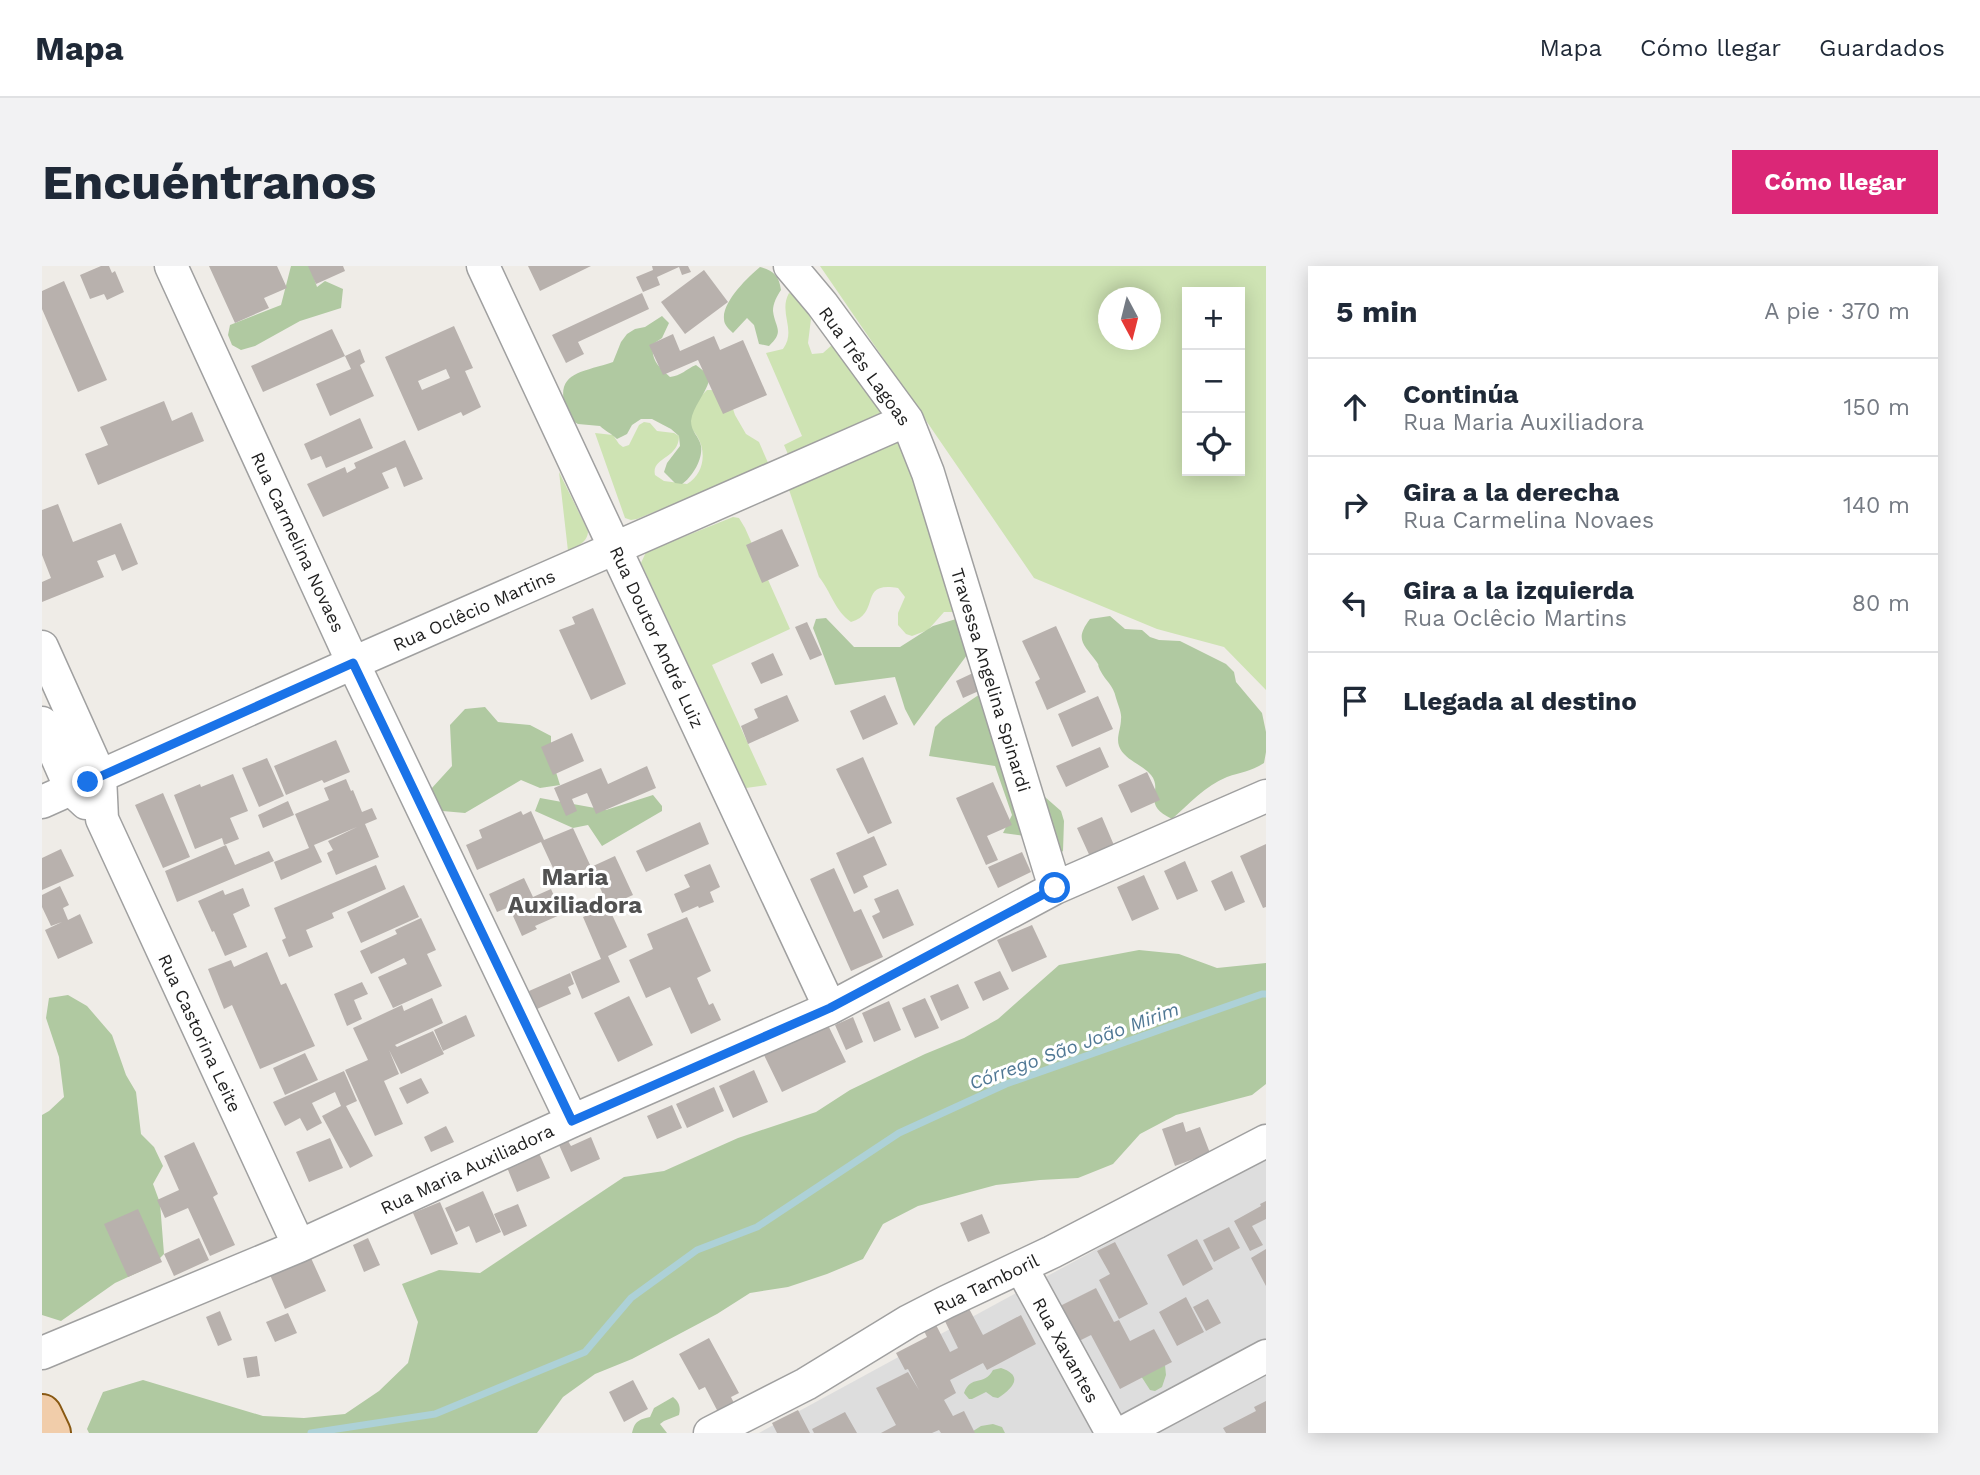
<!DOCTYPE html>
<html lang="es">
<head>
<meta charset="utf-8">
<style>
	body { margin:0; font-family:"Work Sans",sans-serif; background:#f2f2f3; color:#1f2937 }
	.controls { position:absolute; right:21px; top:21px; display:grid; overflow:hidden; border-radius:0px; box-shadow:0 4px 18px #0003 }
	.controls button { width:63px; height:63px; display:grid; place-items:center; padding:0; border:0; border-bottom:2px solid #e0e1e3; background:#fff; color:#1f2937; font:35px sans-serif }
	.compass { position:absolute; left:1056px; top:21px; width:63px; height:63px; border-radius:50%; background:#fff; box-shadow:0 4px 18px #0003; rotate:173deg }
	.stop { position:absolute; width:21px; height:21px; margin:-16px; border:5px solid #1a73e8; border-radius:50%; background:#fff }
	.stop.end { background:#1a73e8; border-color:#fff; box-shadow:0 2px 7px #0008 }
	.list { margin:0; padding:0; list-style:none }
	h2 { display:flex; justify-content:space-between; align-items:center; height:91px; margin:0; padding:0 28px; font-size:30px }
	h2 small { font-size:23px; font-weight:400; color:#747a83 }
	.list li { display:grid; grid-template-columns:46px 1fr auto; gap:21px; align-items:center; box-sizing:border-box; height:98px; padding:0 28px; border-top:2px solid #e0e1e3 }
	.list b { display:block; font-size:26px; white-space:nowrap }
	.list p { margin:0; font-size:23px; white-space:nowrap; color:#747a83 }
	.list em { font-size:23px; font-style:normal; color:#747a83 }
	.icon { flex:none; width:38px; height:38px; fill:none; stroke:currentColor; stroke-width:2; stroke-linecap:round; stroke-linejoin:round }
	.map { position:relative; flex:none; width:1224px; height:1167px; overflow:hidden; border-radius:0px }
	header { display:flex; align-items:center; gap:42px; box-sizing:border-box; height:98px; padding:0 35px; background:#fff; border-bottom:2px solid #e0e1e3 }
	header strong { font-size:33px }
	nav { display:flex; gap:38px; margin-inline-start:auto; font-size:24px }
	.intro { display:flex; align-items:center; justify-content:space-between; box-sizing:border-box; height:168px; padding:0 42px }
	h1 { margin:0; font-size:49px }
	.button { padding:18px 32px; border-radius:0px; background:#db2777; color:#fff; font-size:24px; font-weight:700 }
	main { display:flex; gap:42px; padding:0 42px }
	aside { flex:1; background:#fff; border-radius:0px; box-shadow:0 4px 18px #0003 }
	.map>svg:first-child { display:block }
	.residential { fill:#ddd }
	.grass { fill:#cee3b3; fill-rule:evenodd }
	.forest { fill:#b0c9a1 }
	.lines { fill:none; stroke-linecap:round; stroke-linejoin:round }
	.stream { stroke:#add1d7; stroke-width:7 }
	.building { fill:#b8b1ad; fill-rule:evenodd }
	.minor-casing { stroke:#a0a0a0; stroke-width:35 }
	.major-casing { stroke:#885812; stroke-width:42 }
	.minor { stroke:#fff; stroke-width:32 }
	.major { stroke:#f1cdaa; stroke-width:38 }
	.route { stroke:#1a73e8; stroke-width:9 }
	.labels { text-anchor:middle; dominant-baseline:central; stroke-width:6; stroke-linejoin:round; paint-order:stroke }
	.street-label { font-size:18px; fill:#1f1f1f; stroke:#fff }
	.water-label { font-size:19px; font-style:italic; fill:#507895; stroke:#fff }
	.district-label { font-size:24px; font-weight:bold; fill:#525252; stroke:#fff }
</style>
</head>
<body>
<header>
<strong>Mapa</strong>
<nav><a>Mapa</a><a>Cómo llegar</a><a>Guardados</a></nav>
</header>
<div class="intro"><h1>Encuéntranos</h1><a class="button">Cómo llegar</a></div>
<main>
<div class="map">
<svg width="1224" height="1167" viewBox="0 0 1224 1167">
	<rect width="100%" height="100%" fill="#efece7"/>
	<!-- residential -->
	<path class="residential" d="M1224,891V1167H717Z"/>
	<!-- grass -->
	<path class="grass" d="M778,0H1224V424L1182,381L1115,363L992,312ZM1145,26H1198V205H1145ZM1066,32H1108V74H1066Z
		M747,27C758,30 765,44 769,53L766,77L770,88L781,87L790,79L841,140L837,151L748,193L742,179L760,170L724,87L741,83C755,64 736,47 747,27Z
		M665,124H670L691,143L693,149L704,168L717,176L727,199L595,253L589,254L583,252L553,167L571,169L577,178L581,181L587,179L597,159L602,156L608,157L615,165L632,167L637,170C637,193 609,191 613,209L622,215L645,218C662,208 665,186 655,170C652,165 648,161 645,156L657,132Z
		M859,173L914,346H902L886,364L870,370L864,368L856,359V347L863,331L856,322C815,315 840,347 809,356C793,345 789,326 777,311L745,218Z
		M517,206L546,265C546,276 536,280 526,285Z
		M691,251L697,252L703,262L748,363L670,399L725,519L704,522L599,297L604,286Z"/>
	<!-- forest -->
	<path class="forest" d="M249,0H268L275,21L283,15L301,23L299,42L258,55L213,80L199,84L190,79L186,69L188,59L239,39Z
		M718,1C732,5 737,10 739,24C735,30 731,37 731,45C733,62 743,65 727,80L717,78L712,59L705,52L691,67C687,63 682,59 682,53C680,36 706,11 718,1Z
		M620,50L627,57L620,72L611,78C609,95 616,100 628,111C639,110 644,103 654,99L663,106L667,115C663,129 651,140 649,155C649,166 657,170 659,180C661,194 650,211 640,218L633,217L622,206L625,197L638,180L637,170L629,163L610,153H599L590,159L585,168L575,173C569,167 563,165 558,160L536,158L527,153C509,106 535,108 571,96L579,76L585,68L593,63L603,61Z
		M924,350L928,385L872,460L863,443L853,411L793,419L771,362L774,353L784,352L812,381H858L891,360Z
		M1068,350L1083,363L1100,364L1108,371L1117,374L1138,375L1184,398L1192,406L1194,416L1220,447L1224,466V486L1222,497C1208,506 1199,506 1185,511C1163,520 1147,538 1130,553C1098,538 1122,525 1109,509C1100,498 1082,494 1077,480C1074,471 1079,463 1079,453C1080,447 1076,439 1074,432C1071,418 1064,416 1058,404C1054,396 1059,402 1054,395C1042,378 1032,374 1048,353Z
		M944,424L995,524L1019,545L1022,555L1021,585L1004,600L991,571L961,567L970,549L953,500L887,490L893,461L901,453Z
		M443,441L456,456L488,459L509,470V490L518,519L498,522L479,514L423,547L389,544V523L410,500L408,459L423,443Z
		M611,529L620,540V545L560,580L546,559L531,562L493,545L498,532L564,544Z
		M1097,684L1137,688L1175,702L1224,697V818L1210,829L1134,849L1098,868L1071,898L1036,912L998,914L954,919L876,940L841,958L821,993L785,1008L746,1021L708,1027L675,1048L590,1093L553,1108L521,1131L495,1167H47L45,1163L61,1126L101,1114L221,1150L262,1152L303,1148L337,1125L366,1097L376,1056L360,1018L397,1004L438,1007L582,911L622,905L696,872L774,846L808,824L883,788L922,772L956,753L1017,699Z
		M26,729L45,740L70,769L84,809L94,826L99,868L112,881L121,900L111,918L118,937L122,988L110,1000L73,1017L19,1055L0,1049V849L7,845L22,831L17,791L4,752L7,732Z
		M1123,1099L1124,1109L1120,1121L1113,1125L1108,1124L1099,1110Z
		M959,1102C983,1110 970,1123 956,1132L951,1131L944,1126L930,1133H927L922,1127C929,1108 942,1121 951,1104Z
		M631,1131C637,1136 639,1141 637,1149L622,1155L618,1158L625,1167H590C593,1155 596,1154 608,1151L612,1142Z
		M951,1158L960,1161L963,1167H928L939,1160Z"/>
	<g class="lines">
		<!-- stream -->
		<path class="stream" d="M269,1167L393,1148L543,1086L589,1032L655,984L715,961L857,867L964,818L1220,728H1224"/>
	</g>
	<!-- building -->
	<path class="building" d="M59,0H67L70,7L73,5L82,26L65,34L62,28L48,33L38,9Z
		M167,0H235L245,22L222,32L227,42L193,57Z
		M266,0H301L303,5L274,18Z
		M486,0H549L498,25Z
		M610,0H646L649,6L640,9L637,1L615,11L618,19L601,26L594,11L611,4Z
		M662,4L686,36L643,68L619,36Z
		M22,15L65,114L36,126L0,43V25Z
		M600,27L607,43L536,76L542,88L524,97L510,69Z
		M412,60L431,102L423,105L439,141L421,150L419,146L376,165L343,91ZM404,103L408,112L380,124L376,115Z
		M290,63L303,90L318,83L323,96L318,99L332,130L288,150L274,118L309,103L303,90L221,126L209,100Z
		M631,68L638,85L672,70L678,84L701,74L725,129L681,148L656,94L621,109L607,79Z
		M122,135L130,155L150,146L162,175L56,219L43,188L66,179L58,161Z
		M318,152L331,182L284,202L279,190L269,194L262,178Z
		M363,174L381,213L362,221L354,201L340,207L347,222L281,251L265,218L303,201L305,207L314,202L312,197Z
		M16,238L31,276L79,257L96,298L80,305L73,288L55,295L62,311L0,336V316L9,312L0,289V244Z
		M740,263L757,300L720,317L704,279Z
		M551,342L584,418L549,434L517,364L533,358L530,351Z
		M765,356L780,389L768,394L753,361Z
		M1014,360L1044,426L1005,444L993,416L998,413L980,375Z
		M731,387L741,409L719,418L709,397Z
		M931,407L939,424L921,432L914,415Z
		M745,429L757,455L706,478L699,460L716,452L712,443Z
		M843,429L856,458L821,474L808,445Z
		M1056,430L1071,463L1030,481L1016,448Z
		M530,467L542,495L511,509L499,481Z
		M294,474L308,506L282,517L280,514L244,529L232,500Z
		M1058,481L1067,501L1024,521L1014,500Z
		M821,491L850,557L826,568L794,503Z
		M225,492L242,530L217,541L200,502Z
		M605,500L614,522L554,548L545,527L530,533L535,545L524,550L512,522L559,502L566,518Z
		M1105,506L1118,534L1089,547L1076,519Z
		M191,508L206,545L188,552L197,573L182,579L180,572L153,583L132,529L158,518L159,521Z
		M304,513L309,525L311,524L320,546L330,542L335,553L323,558L337,591L294,609L285,587L291,584L286,575L315,561L272,579L280,596L239,614L232,596L267,582L253,548L287,534L282,522Z
		M951,516L970,559L945,570L956,594L944,599L914,532Z
		M121,527L148,591L121,602L93,539Z
		M246,535L252,549L221,562L216,549Z
		M479,545L481,549L489,545L502,574L531,562L549,601L517,615L499,576L435,604L424,579L440,572L437,564Z
		M1060,551L1074,584L1050,595L1035,562Z
		M658,556L667,578L604,606L594,585Z
		M832,570L845,599L821,610L826,621L812,628L794,587Z
		M1224,578V641L1221,642L1198,590Z
		M184,579L193,599L227,585L232,595L135,636L123,605Z
		M19,583L32,610L0,624V592Z
		M980,586L989,606L956,622L946,601Z
		M573,590L591,629L566,640L549,601Z
		M1143,595L1156,625L1135,634L1122,605Z
		M668,598L678,621L668,626L672,636L657,642L656,640L640,647L632,628L648,621L642,609Z
		M334,599L344,623L290,647L292,652L264,664L271,681L247,691L240,674L244,672L232,642Z
		M792,602L812,646L819,643L841,691L809,705L768,613Z
		M1190,605L1203,636L1183,645L1169,615Z
		M1102,609L1117,643L1090,655L1075,621Z
		M482,612L491,631L509,623L520,648L493,660L495,663L480,670L467,641L455,646L447,628Z
		M362,619L377,651L319,677L305,646Z
		M18,620L27,639L21,642L26,654L38,648L51,677L16,693L3,664L20,656L9,660L0,641V629Z
		M201,622L208,640L191,648L205,681L183,690L172,665L170,666L156,635L181,624L183,629Z
		M856,623L872,659L841,673L830,650L838,646L832,633Z
		M566,640L585,681L566,690L578,716L540,733L529,706L559,693L541,651Z
		M645,651L669,705L655,712L667,739L671,737L679,754L649,768L628,721L604,732L587,694L611,683L605,668Z
		M379,652L394,684L385,688L400,720L351,742L336,711L365,698L362,692L329,708L318,685L355,668L353,664Z
		M990,659L1005,691L970,706L955,674Z
		M225,686L239,719L244,717L273,780L218,803L190,739L182,743L166,703L189,694L192,701Z
		M958,705L967,723L941,735L932,716Z
		M528,707L532,718L526,721L529,728L495,743L487,725Z
		M320,716L326,728L312,734L320,753L305,760L292,728Z
		M916,718L927,742L899,755L888,730Z
		M587,730L611,779L576,796L552,747Z
		M390,732L401,757L353,779L355,781L391,765L402,788L359,808L347,784L357,808L342,815L361,858L333,870L303,804L326,794L311,762L360,739L362,745Z
		M883,732L897,762L873,772L860,742Z
		M847,735L859,764L832,776L820,747Z
		M424,749L433,770L401,785L392,764Z
		M811,751L821,776L804,784L793,759Z
		M784,755L804,796L740,826L721,787Z
		M263,787L276,814L243,829L231,802Z
		M712,804L726,836L691,852L677,820Z
		M302,805L315,835L304,840L331,890L308,902L280,850L299,840L293,826L270,837L280,857L265,865L258,852L243,860L231,836Z
		M379,812L387,827L365,838L357,822Z
		M672,821L682,845L645,862L634,838Z
		M630,839L640,862L615,873L605,850Z
		M1141,856L1144,866L1158,861L1168,887L1133,900L1120,863Z
		M404,860L412,876L389,886L382,871Z
		M549,871L558,893L529,906L517,879L526,875L529,880Z
		M288,872L301,902L267,916L254,886Z
		M152,876L176,928L171,931L193,979L168,990L146,942L123,952L115,934L137,924L122,890Z
		M496,885L508,912L475,926L464,899Z
		M441,925L459,966L434,977L427,960L414,966L403,942Z
		M1224,935V953L1210,960L1221,979L1208,985L1192,955L1219,940L1218,938Z
		M398,936L416,978L389,989L371,947Z
		M476,938L485,960L462,970L452,948Z
		M96,943L120,996L86,1011L62,958Z
		M940,948L948,967L926,976L918,957Z
		M1187,961L1198,982L1172,996L1161,974Z
		M157,972L167,994L132,1010L122,988Z
		M326,972L338,999L322,1006L311,979Z
		M1155,973L1171,1003L1141,1020L1125,989Z
		M1073,976L1106,1038L1077,1053L1057,1014L1068,1008L1055,985Z
		M1224,983V1020L1209,992Z
		M269,992L284,1025L243,1043L228,1009Z
		M1054,1022L1072,1056L1077,1054L1088,1075L1112,1063L1130,1096L1078,1123L1049,1069L1031,1078L1012,1043Z
		M1144,1031L1162,1066L1135,1080L1117,1046Z
		M1166,1033L1179,1057L1164,1065L1151,1041Z
		M923,1035L941,1069L979,1049L994,1078L945,1104L941,1097L908,1114L914,1127L902,1134L911,1150L922,1145L933,1167H899L897,1164L890,1167H839L854,1159L834,1122L866,1106L877,1124L866,1103L863,1104L854,1087L885,1071L881,1063L893,1057L908,1086L916,1082L899,1047Z
		M178,1045L190,1074L176,1080L164,1051Z
		M246,1047L255,1067L233,1076L224,1056Z
		M667,1072L697,1127L689,1131L692,1137L676,1146L663,1121L657,1124L637,1088Z
		M215,1090L218,1110L205,1112L201,1092Z
		M591,1114L606,1143L582,1156L567,1126Z
		M1224,1135V1167H1184L1181,1162L1214,1145L1212,1141Z
		M756,1144L768,1167H735L730,1157Z
		M803,1146L815,1167H772L770,1163Z"/>
	<g class="lines">
		<defs>
			<path id="minor" d="M129,0L311,397L530,855
				M441,0L788,742
				M748,0L780,38L865,154L886,207L1013,622
				M0,381L58,510L60,553L257,980
				M0,457L29,523L44,537
				M0,536L311,397L865,154
				M979,1001L1070,1167
				M0,1087L257,980L530,855L788,742L1013,622L1224,530
				M668,1167L764,1118L867,1055L904,1036L1010,986L1224,875
				M1080,1167L1224,1090"/>
			<path id="major" d="M0,1148L9,1167"/>
		</defs>
		<!-- minor casing -->
		<use href="#minor" class="minor-casing"/>
		<!-- major casing -->
		<use href="#major" class="major-casing"/>
		<!-- minor -->
		<use href="#minor" class="minor"/>
		<!-- major -->
		<use href="#major" class="major"/>
	</g>
	<g class="lines">
		<!-- route -->
		<path class="route" d="M46,516L311,397L530,855L788,742L1013,622"/>
	</g>
	<g class="labels">
		<!-- street labels -->
		<g class="street-label">
			<text transform="translate(823 100) rotate(54)">Rua Três Lagoas</text>
			<text transform="translate(256 276) rotate(65)">Rua Carmelina Novaes</text>
			<text transform="translate(432 344) rotate(-24)">Rua Oclêcio Martins</text>
			<text transform="translate(615 371) rotate(65)">Rua Doutor André Luiz</text>
			<text transform="translate(949 414) rotate(73)">Travessa Angelina Spinardi</text>
			<text transform="translate(158 767) rotate(65)">Rua Castorina Leite</text>
			<text transform="translate(425 903) rotate(-25)">Rua Maria Auxiliadora</text>
			<text transform="translate(944 1018) rotate(-26)">Rua Tamboril</text>
			<text transform="translate(1024 1084) rotate(61)">Rua Xavantes</text>
		</g>
		<!-- water labels -->
		<g class="water-label">
			<text transform="translate(1032 780) rotate(-20)">Córrego São João Mirim</text>
		</g>
		<!-- district labels -->
		<g class="district-label">
			<text x="533" y="611">Maria<tspan x="533" dy="28">Auxiliadora</tspan></text>
		</g>
	</g>
</svg>
<div class="controls">
<button>+</button>
<button>−</button>
<button><svg class="icon" aria-label="locate" viewBox="0 0 24 24"><circle cx="12" cy="12" r="6"/><path d="M12 2v4M12 18v4M2 12h4M18 12h4"/></svg></button>
</div>
<svg class="compass" viewBox="-18 -18 36 36"><path d="M0-13l5 13h-10z" fill="#e53935"/><path d="M0 13l5-13h-10z" fill="#747a83"/></svg>
<div class="stop" style="left:1013px;top:622px"></div>
<div class="stop end" style="left:46px;top:516px"></div>
</div>
<aside>
<h2>5 min<small>A pie · 370 m</small></h2>
<ul class="list">
<li><svg class="icon" aria-label="ahead" viewBox="0 0 24 24"><path d="M12 20V5M6 11l6-6 6 6"/></svg><div><b>Continúa</b><p>Rua Maria Auxiliadora</p></div><em>150 m</em></li>
<li><svg class="icon" aria-label="right" viewBox="0 0 24 24"><path d="M7 20v-9h11M14 6l5 5-5 5"/></svg><div><b>Gira a la derecha</b><p>Rua Carmelina Novaes</p></div><em>140 m</em></li>
<li><svg class="icon" aria-label="left" viewBox="0 0 24 24"><path d="M17 20v-9H6M10 6l-5 5 5 5"/></svg><div><b>Gira a la izquierda</b><p>Rua Oclêcio Martins</p></div><em>80 m</em></li>
<li><svg class="icon" aria-label="arrive" viewBox="0 0 24 24"><path d="M6 21V4h12l-3 4 3 4H6"/></svg><div><b>Llegada al destino</b></div></li>
</ul>
</aside>
</main>
</body>
</html>
